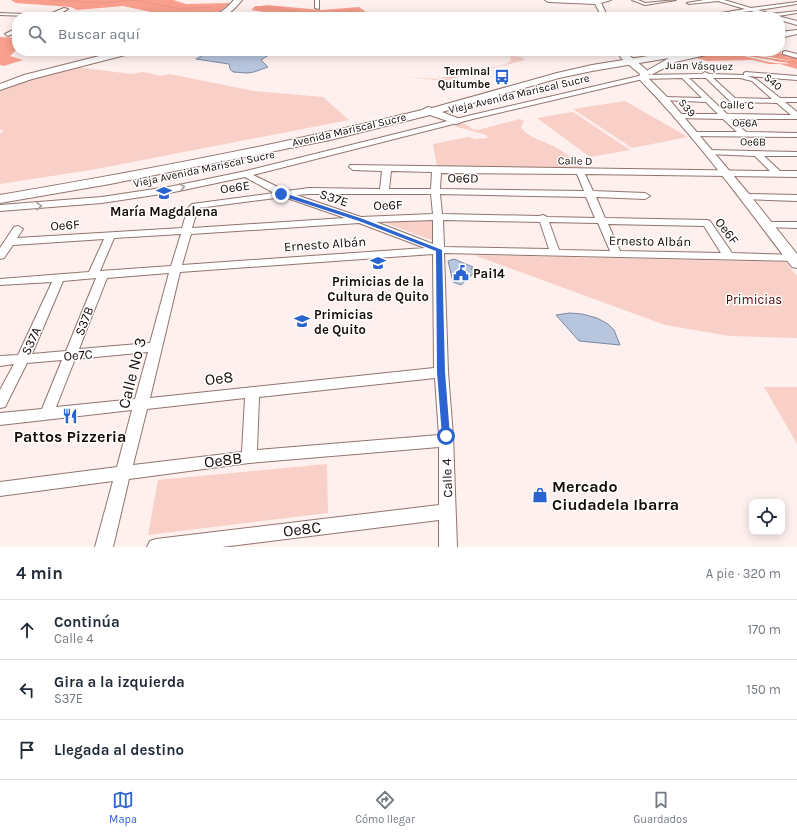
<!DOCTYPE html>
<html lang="es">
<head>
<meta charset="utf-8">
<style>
	body { margin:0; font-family:Karla,sans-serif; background:#f2f2f3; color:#1f2937 }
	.controls { position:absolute; right:12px; bottom:12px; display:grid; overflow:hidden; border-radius:8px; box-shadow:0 2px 10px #0003 }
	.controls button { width:36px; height:36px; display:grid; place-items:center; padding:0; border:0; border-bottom:1px solid #e0e1e3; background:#fff; color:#1f2937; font:20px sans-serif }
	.stop { position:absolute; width:12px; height:12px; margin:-9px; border:3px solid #2b63d0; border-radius:50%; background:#fff }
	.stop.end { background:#2b63d0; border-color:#fff; box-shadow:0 1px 4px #0008 }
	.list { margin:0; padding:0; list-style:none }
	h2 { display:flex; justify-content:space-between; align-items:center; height:52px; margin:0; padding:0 16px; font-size:17px }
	h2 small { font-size:13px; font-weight:400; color:#747a83 }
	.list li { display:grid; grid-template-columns:26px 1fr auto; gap:12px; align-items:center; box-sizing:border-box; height:60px; padding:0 16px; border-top:1px solid #e0e1e3 }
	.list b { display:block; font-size:15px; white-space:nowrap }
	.list p { margin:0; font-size:13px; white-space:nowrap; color:#747a83 }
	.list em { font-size:13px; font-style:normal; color:#747a83 }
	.icon { flex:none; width:22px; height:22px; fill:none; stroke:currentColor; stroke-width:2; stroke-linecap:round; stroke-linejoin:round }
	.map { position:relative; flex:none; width:797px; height:547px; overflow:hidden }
	.search { position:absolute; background:#fff; box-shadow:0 2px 10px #0003; left:12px; right:12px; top:12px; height:44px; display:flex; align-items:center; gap:10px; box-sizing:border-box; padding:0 14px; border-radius:16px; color:#747a83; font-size:15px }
	.sheet { height:232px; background:#fff }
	nav { display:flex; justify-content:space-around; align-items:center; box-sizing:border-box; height:56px; border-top:1px solid #e0e1e3; background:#fff; font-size:11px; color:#747a83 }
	nav a { display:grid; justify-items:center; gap:2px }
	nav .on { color:#2b63d0 }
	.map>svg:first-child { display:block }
	.green { fill:#f9d0c7 }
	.forest { fill:#f89f8e }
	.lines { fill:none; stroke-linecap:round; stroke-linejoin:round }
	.stream-far1 { stroke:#f09786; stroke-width:1.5 }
	.stream { stroke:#f09786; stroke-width:2 }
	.river { fill:#f09786; fill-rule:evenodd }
	.building { fill:#b7c5de; stroke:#7c89a1 }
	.street-casing { stroke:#91746e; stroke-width:2 }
	.secondary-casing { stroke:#91746e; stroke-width:2 }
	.primary-casing { stroke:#91746e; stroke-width:2 }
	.street { fill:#fff; fill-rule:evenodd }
	.secondary { fill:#fff; fill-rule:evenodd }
	.primary { fill:#fff; fill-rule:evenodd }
	.oneway { stroke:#a19d9c }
	.route { fill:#2b63d0 }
	.labels { text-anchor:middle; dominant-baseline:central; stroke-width:3; stroke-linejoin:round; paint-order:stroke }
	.far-street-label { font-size:11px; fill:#150a08; stroke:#fff }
	.far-poi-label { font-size:11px; font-weight:bold; fill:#150a08; stroke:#fff; text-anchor:end }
	.street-label { font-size:13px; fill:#150a08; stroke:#fff }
	.poi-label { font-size:13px; font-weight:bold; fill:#150a08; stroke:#fff }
	.park-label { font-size:13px; fill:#530300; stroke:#fff }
	.near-street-label { font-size:16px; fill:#150a08; stroke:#fff }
	.near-poi-label { font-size:16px; font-weight:bold; fill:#150a08; stroke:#fff }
</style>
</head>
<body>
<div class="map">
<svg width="797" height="547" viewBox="0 0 797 547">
	<rect width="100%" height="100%" fill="#fef0ee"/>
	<!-- green -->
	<path class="green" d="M512,56L521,57L525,60L444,81L407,77L437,79L444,77H456L506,64L511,61L510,57Z
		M76,67L131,74L143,72L161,76L170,74L254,91L323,97L349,120L91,170L0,184V134L4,130H0V89L27,79Z
		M625,101L688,137L632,148L573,109Z
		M573,112L630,150L590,157L537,118Z
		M520,119L524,121L521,128C530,139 545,141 557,148C566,153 574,161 582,168L437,167L433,144L468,137L476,139L488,138L486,135L454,126L463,123L473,129L478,130Z
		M435,219L437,242L377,220Z
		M474,255L786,262L797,276V338L730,336L665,325Z
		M764,387H797V444Z
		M327,464L328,513L148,535L158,480Z"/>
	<!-- forest -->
	<path class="forest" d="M11,0H173L186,4L230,3L215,16L185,17L160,14L123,6L77,10L71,7L16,3Z
		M267,5L321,10L359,7L369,14V17H292L251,10L254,7Z
		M0,37L17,38V49L10,56L23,60L4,66L0,65Z
		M754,51H782L780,53L797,58V69L780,64H769L752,60L707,61L693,57C706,54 724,53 737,55C754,57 772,66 790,63V61L751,53Z"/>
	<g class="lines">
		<!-- stream-far1 -->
		<path class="stream-far1" d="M50,0L103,3L132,0L181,9L212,7
			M706,56L747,55L782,61"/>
		<!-- stream -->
		<path class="stream" d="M775,60L797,63"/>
		<!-- river -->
		<path class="river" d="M255,6L281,7L300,11L327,12L352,9L367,17H357L351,13L327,16L300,15L281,11L258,10H255Z"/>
	</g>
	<!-- building -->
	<path class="building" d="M211,51H275L261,60L268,67L254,72L247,73L233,72L230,69L229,64L196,59Z
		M454,259L473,267L471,269L476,271L461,285L453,282L448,261Z
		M570,313L582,314L597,318L608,324L614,330L620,345L579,341L556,315Z"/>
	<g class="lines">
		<defs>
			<path id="street" d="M315,0H319V9L315,8Z
				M632,0H638L645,3L676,0L645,5Z
				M704,0H724L751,8L797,2V4L758,10L771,14L797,11V13L778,16L797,21V25L780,20V17H766V16L751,11L719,15L721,13L745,9L718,1L689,4L687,3Z
				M64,8L68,9L55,16L57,17L0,15V13L47,15Z
				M17,28V32L8,36L5,34Z
				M785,51L797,54V58L783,54V52Z
				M705,72L709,74L744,75V73L746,72L797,76V80L747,76L756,79L780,98H797V102H785L797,112V119H731L746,132L797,133V137L690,136L689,134L693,132H737L723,119L675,118L674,116L678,114H718L706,102L662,100L661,99L664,97L702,98L682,78L643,79L473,119L253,175L286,191L309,188L380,189L382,171L353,170L349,167L350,165L770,171L755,156L708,154L704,152L708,150L797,152V156H764L780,171H797V177L585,174L593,191L645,193L650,196L645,199L596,197L605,218L707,220L710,221L732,253L797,255V261L444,253L448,372L453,436L457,547H439V520L222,547H147L150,541L156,539L439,505V447L249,463L129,479L113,547H95L113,481L0,496V482L117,467L132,410L0,425V413L42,409L62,360L27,363L5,407L0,408V390L14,364L0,366V356L18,355L52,282L0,285V279L89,272L104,239L13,245L4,258L0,259V248L14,227L18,226L23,229L17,238L182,228L188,208L192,204L274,193L245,177L174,192L102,203L0,211V205L102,197L174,186L246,171L472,115L643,75L702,74ZM689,78H706L737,108H743L744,106L740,102L777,103L791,115L727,114ZM713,78H740L752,81L772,99L735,98ZM391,171L432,172L431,189H389ZM441,173L577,174L584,191L440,189ZM309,194H431L433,214L361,217L296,195ZM440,194L586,197L595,218L547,217L543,215L539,216L442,214ZM284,197L345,218L192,228L198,208ZM433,220V244L376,222ZM443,220L540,222L549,249L444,247ZM549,222L598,223L610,251L559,250ZM359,223L425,248L182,265L191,234ZM608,224L704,226L721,253L620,251ZM181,234L171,266L100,271L114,238ZM433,254L434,368L150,398L180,272ZM169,273L150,343L79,349L107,278ZM96,278L66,351L32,354L63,281ZM148,352L135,399L56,407L75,359ZM435,378L439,435L257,450L259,397ZM245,398L242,452L133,465L147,409Z
				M745,194L797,195V201L742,199L740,197L742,195Z
				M768,222H797V228L765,227L763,225L765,223Z"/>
			<path id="secondary" d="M545,0H611L601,3L608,17H602L595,4L548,2Z
				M616,51H624L648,71L649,73L648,78L667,97L749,194L797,254V268L792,267C744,204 695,136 640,80L639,78L640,74L622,59Z"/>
			<path id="primary" d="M234,0H242C233,11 227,17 213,17L225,9Z
				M797,30V34L780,38V32Z
				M119,51H134L133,53L32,79L0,90V84L24,75Z
				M679,51H716L715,53L675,62L651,75L646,72L648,70L669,58L592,71L559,78L442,112L460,119L462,121L460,123L456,124L430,115L330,140L110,184L0,203V195C142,171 283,144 422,110L428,107L432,108L557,73L592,65Z"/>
		</defs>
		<!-- street casing -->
		<use href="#street" class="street-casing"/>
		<!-- secondary casing -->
		<use href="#secondary" class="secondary-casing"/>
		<!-- primary casing -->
		<use href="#primary" class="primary-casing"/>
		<!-- street -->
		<use href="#street" class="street"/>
		<!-- secondary -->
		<use href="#secondary" class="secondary"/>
		<!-- primary -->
		<use href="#primary" class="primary"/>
	</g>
	<!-- one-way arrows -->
	<defs><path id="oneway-chevron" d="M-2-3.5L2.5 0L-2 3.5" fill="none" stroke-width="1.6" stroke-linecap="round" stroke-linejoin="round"/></defs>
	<g class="oneway">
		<use href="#oneway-chevron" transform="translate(182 187) rotate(-12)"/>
		<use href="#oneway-chevron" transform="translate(39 206) rotate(-2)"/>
	</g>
	<!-- route -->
	<path class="route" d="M281,192L363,219L442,250L445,372L450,436L449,439H443L442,436L437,372L436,251L359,221L279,195V194Z"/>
	<!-- icons -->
	<defs>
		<symbol id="bus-bare" viewBox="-9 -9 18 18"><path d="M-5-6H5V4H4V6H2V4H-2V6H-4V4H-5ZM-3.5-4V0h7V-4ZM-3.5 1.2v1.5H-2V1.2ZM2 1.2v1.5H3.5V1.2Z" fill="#2b63d0" stroke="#fff" stroke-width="2.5" paint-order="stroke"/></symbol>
		<symbol id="school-bare" viewBox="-9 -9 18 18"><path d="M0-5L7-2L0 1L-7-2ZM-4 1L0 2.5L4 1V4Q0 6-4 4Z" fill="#2b63d0" stroke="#fff" stroke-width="2.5" paint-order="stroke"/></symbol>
		<symbol id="civic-bare" viewBox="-9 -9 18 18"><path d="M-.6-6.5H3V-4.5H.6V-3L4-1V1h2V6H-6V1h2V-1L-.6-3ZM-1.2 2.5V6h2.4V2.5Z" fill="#2b63d0" stroke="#fff" stroke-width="2.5" paint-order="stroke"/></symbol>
		<symbol id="university-bare" viewBox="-9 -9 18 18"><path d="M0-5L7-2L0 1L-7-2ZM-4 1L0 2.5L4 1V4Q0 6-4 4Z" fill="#2b63d0" stroke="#fff" stroke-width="2.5" paint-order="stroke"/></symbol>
		<symbol id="restaurant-bare" viewBox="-9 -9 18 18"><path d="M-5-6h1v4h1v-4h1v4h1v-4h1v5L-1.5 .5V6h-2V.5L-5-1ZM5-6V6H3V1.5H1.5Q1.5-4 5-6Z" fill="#2b63d0" stroke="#fff" stroke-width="2.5" paint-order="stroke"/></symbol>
		<symbol id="shop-bare" viewBox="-9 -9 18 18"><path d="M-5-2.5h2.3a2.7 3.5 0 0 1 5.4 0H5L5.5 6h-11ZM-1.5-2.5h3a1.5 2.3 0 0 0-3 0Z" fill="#2b63d0" stroke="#fff" stroke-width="2.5" paint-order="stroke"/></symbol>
	</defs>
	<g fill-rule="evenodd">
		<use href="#bus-bare" x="491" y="66" width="22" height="22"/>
		<use href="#school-bare" x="153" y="182" width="22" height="22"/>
		<use href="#school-bare" x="367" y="252" width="22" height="22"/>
		<use href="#civic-bare" x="450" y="262" width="22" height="22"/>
		<use href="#university-bare" x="291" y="310" width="22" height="22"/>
		<use href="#restaurant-bare" x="59" y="405" width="22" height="22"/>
		<use href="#shop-bare" x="529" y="484" width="22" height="22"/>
	</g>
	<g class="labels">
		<!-- far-street labels -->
		<g class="far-street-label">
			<text transform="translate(699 66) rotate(1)">Juan Vásquez</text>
			<text transform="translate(773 82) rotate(40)">S40</text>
			<text transform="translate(519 94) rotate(-13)">Vieja Avenida Mariscal Sucre</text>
			<text transform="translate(737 105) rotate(1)">Calle C</text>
			<text transform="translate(687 108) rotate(50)">S39</text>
			<text transform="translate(745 123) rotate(1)">Oe6A</text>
			<text transform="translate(349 130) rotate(-13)">Avenida Mariscal Sucre</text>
			<text transform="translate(753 142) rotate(1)">Oe6B</text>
			<text transform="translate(575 161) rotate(1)">Calle D</text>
			<text transform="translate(204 169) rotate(-12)">Vieja Avenida Mariscal Sucre</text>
		</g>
		<!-- far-poi labels -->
		<g class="far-poi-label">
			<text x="490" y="71">Terminal<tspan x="490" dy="13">Quitumbe</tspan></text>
		</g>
		<!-- street labels -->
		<g class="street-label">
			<text transform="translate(463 178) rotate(1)">Oe6D</text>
			<text transform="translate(235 187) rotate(-8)">Oe6E</text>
			<text transform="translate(334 198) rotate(18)">S37E</text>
			<text transform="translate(388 205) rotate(-2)">Oe6F</text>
			<text transform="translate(65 225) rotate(-4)">Oe6F</text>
			<text transform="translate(727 231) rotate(53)">Oe6F</text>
			<text transform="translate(650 241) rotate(1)">Ernesto Albán</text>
			<text transform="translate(325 244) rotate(-4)">Ernesto Albán</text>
			<text transform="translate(84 321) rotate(-69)">S37B</text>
			<text transform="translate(31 341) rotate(-65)">S37A</text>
			<text transform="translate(78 355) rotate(-5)">Oe7C</text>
			<text transform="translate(447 478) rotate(-92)">Calle 4</text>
		</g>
		<!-- poi labels -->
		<g class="poi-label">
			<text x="164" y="211">María Magdalena</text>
			<text x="473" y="273" text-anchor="start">Pai14</text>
			<text x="378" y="281">Primicias de la<tspan x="378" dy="15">Cultura de Quito</tspan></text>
			<text x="314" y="314" text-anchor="start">Primicias<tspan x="314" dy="15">de Quito</tspan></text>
		</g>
		<!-- park labels -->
		<g class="park-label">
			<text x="754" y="299">Primicias</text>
		</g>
		<!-- near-street labels -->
		<g class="near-street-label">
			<text transform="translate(132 373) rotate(-76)">Calle No 3</text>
			<text transform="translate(219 378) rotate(-7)">Oe8</text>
			<text transform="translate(223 460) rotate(-7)">Oe8B</text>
			<text transform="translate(302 529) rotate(-7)">Oe8C</text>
		</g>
		<!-- near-poi labels -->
		<g class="near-poi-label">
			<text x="70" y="436">Pattos Pizzeria</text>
			<text x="552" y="486" text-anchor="start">Mercado<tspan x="552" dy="18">Ciudadela Ibarra</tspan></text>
		</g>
	</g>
</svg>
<div class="controls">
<button><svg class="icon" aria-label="locate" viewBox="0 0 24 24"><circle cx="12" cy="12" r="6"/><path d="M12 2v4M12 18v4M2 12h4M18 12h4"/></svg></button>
</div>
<div class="stop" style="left:446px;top:436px"></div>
<div class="stop end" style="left:281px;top:194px"></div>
<div class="search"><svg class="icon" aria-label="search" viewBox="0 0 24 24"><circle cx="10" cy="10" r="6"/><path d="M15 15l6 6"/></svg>Buscar aquí</div>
</div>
<section class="sheet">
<h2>4 min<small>A pie · 320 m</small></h2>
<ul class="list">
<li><svg class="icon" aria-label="ahead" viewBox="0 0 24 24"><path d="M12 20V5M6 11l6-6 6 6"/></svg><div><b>Continúa</b><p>Calle 4</p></div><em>170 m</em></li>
<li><svg class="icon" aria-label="left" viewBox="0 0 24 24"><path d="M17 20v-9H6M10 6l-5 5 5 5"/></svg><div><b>Gira a la izquierda</b><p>S37E</p></div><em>150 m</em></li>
<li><svg class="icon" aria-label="arrive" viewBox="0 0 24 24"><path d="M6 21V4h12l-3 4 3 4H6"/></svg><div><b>Llegada al destino</b></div></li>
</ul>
</section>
<nav>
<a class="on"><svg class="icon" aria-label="map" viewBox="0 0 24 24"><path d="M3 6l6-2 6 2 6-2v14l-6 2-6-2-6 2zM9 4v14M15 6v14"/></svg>Mapa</a>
<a><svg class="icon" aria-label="directions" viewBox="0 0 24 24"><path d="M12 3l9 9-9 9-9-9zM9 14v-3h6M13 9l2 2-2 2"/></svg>Cómo llegar</a>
<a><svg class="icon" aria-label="saved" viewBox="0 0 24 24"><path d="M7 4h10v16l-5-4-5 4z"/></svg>Guardados</a>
</nav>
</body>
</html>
